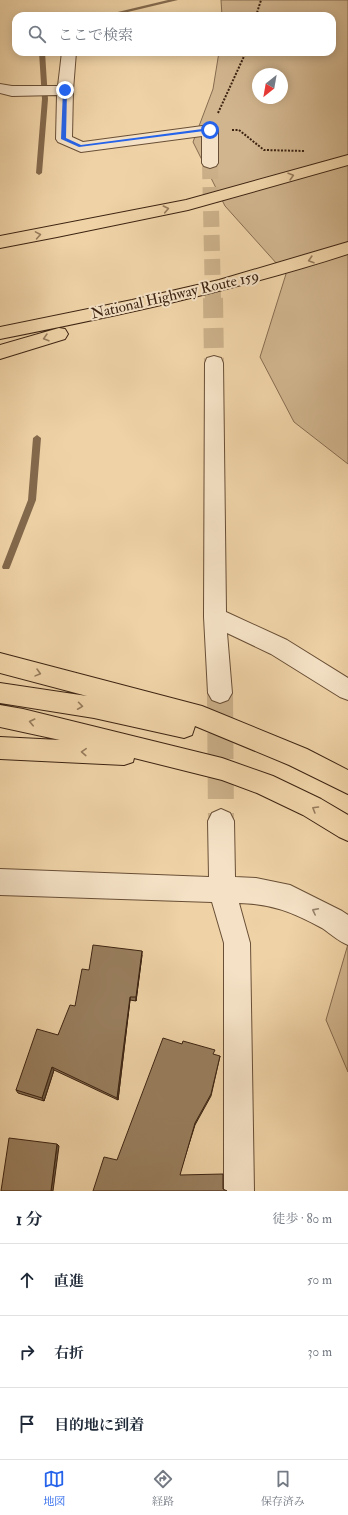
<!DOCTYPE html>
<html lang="ja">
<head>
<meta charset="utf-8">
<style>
	body { margin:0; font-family:"IM FELL Double Pica","Noto Serif JP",serif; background:#f6f6f7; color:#1f2937 }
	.compass { position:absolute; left:252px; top:68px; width:36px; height:36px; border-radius:50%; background:#fff; box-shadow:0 2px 10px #0003; rotate:211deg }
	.stop { position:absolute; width:12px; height:12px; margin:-9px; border:3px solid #2563eb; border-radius:50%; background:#fff }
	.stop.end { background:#2563eb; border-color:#fff; box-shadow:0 1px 4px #0008 }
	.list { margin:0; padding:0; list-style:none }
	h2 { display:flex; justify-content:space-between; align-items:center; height:52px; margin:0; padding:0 16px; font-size:17px }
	h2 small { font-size:13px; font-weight:400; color:#747a83 }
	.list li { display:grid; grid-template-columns:26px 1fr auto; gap:12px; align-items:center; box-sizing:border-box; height:72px; padding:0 16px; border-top:1px solid #e0e1e3 }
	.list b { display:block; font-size:15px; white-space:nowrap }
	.list em { font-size:13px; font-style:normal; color:#747a83 }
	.icon { flex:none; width:22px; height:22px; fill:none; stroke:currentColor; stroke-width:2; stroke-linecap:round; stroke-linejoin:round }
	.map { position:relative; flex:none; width:348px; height:1191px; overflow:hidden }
	.search { position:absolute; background:#fff; box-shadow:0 2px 10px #0003; left:12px; right:12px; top:12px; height:44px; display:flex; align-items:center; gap:10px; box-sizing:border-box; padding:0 14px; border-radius:12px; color:#747a83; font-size:15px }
	.sheet { height:268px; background:#fff }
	nav { display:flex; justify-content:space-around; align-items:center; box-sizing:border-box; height:56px; border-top:1px solid #e0e1e3; background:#fff; font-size:11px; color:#747a83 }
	nav a { display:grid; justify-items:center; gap:2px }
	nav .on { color:#2563eb }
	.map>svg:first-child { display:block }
	.green { fill:#d1b58e; stroke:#866c50; fill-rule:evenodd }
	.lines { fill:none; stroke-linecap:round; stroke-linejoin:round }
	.stream { fill:#83694c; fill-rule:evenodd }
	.minor-tunnel-far2 { stroke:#cbb089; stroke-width:16; stroke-dasharray:16 8; stroke-linecap:butt }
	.minor-tunnel-far1 { stroke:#cbb089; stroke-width:20; stroke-dasharray:20 10; stroke-linecap:butt }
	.minor-tunnel { stroke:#cbb089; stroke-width:26; stroke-dasharray:26 14; stroke-linecap:butt }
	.minor-casing { stroke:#694f36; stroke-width:2 }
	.trunk-casing { stroke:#3c2311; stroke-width:2 }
	.path { stroke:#3c2311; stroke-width:2; stroke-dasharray:2 1.5; stroke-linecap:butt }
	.minor { fill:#f5e2c6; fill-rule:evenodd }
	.trunk { fill:#efd3a7; fill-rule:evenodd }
	.wall { fill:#846d52; stroke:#3c2311 }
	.shaded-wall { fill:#6b5942; stroke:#3c2311 }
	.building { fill:#997f5f; stroke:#3c2311 }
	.oneway { stroke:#967b5c }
	.oneway2 { stroke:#98826c }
	.route { fill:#2563eb }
	.labels { text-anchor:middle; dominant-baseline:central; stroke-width:4; stroke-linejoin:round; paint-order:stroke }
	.street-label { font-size:15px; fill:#3c2311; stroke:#f5e2c6 }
</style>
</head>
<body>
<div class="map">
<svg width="348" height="1191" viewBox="0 0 348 1191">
	<rect width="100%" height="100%" fill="#efd3a7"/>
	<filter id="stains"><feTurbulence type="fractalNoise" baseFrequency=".005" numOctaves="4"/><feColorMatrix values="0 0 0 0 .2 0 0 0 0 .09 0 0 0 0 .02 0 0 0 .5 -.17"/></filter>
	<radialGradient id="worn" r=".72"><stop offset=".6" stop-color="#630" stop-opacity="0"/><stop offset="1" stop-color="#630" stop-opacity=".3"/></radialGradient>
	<!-- green -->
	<path class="green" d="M221,0H348V464L294,422L260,357L286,274L225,206L193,142L213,89L219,52H332V16H222ZM258,74H282V98H258Z
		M348,944V1072L326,1020Z"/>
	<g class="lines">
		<!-- stream -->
		<path class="stream" d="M168,0H178L111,16H101Z
			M39,52H45L48,99L42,173L39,175L36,173L42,99Z
			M37,435L41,438L36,500L10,567L9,569H3L2,567L28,500L33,438Z"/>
		<!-- minor-tunnel-far2 -->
		<path class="minor-tunnel-far2" d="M210,163L213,299"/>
		<!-- minor-tunnel-far1 -->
		<path class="minor-tunnel-far1" d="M213,298L214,363"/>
		<!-- minor-tunnel -->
		<path class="minor-tunnel" d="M220,693L221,821"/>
		<defs>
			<path id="minor" d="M62,52H76L73,90L72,137L83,142L210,125L216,127L218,130V163L216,166L210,168L204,166L202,163V136L81,152L58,142L56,139L57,95L12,96L0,93V84L12,86H58Z
				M214,356L221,358L223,363L226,612L287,640L348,678V700L340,697L271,654L227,633L232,693L228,700L220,703L212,700L208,693L204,617L205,363L207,358Z
				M221,809L230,813L234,821L235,877L256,878L290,885L342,911L348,915V945C338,941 331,934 322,928C292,912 273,904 239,903L250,943L254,1191H224V943L212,902L0,895V869L209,877L208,821L212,813Z"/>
			<path id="trunk" d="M348,155V165L188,210L57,237L0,248V236L186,200Z
				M348,242V254C234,291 117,316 0,339V327L132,300L219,280Z
				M59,328L65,329L68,334L65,339L0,359V345Z
				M0,653L202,706L307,749L348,770V794L289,765L195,726L192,735L184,738L94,718L0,703V683L87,696L0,673Z
				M0,705L23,709L222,758L273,776L321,799L348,815V841L339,837L303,815L257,793L222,780L134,758L133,762L124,765L0,759V737L60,740L0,727Z"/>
		</defs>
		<!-- minor casing -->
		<use href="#minor" class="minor-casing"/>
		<!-- trunk casing -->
		<use href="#trunk" class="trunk-casing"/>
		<!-- path -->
		<path class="path" d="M256,16L261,0
			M218,113L246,52
			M232,130H239L264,150L304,151"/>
		<!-- minor -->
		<use href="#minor" class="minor"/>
		<!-- trunk -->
		<use href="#trunk" class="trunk"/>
	</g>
	<!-- wall -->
	<path class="wall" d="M142,955L136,1001L130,1000L118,1100L54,1070L44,1101L18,1093L16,1090L58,1035L75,1006Z"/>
	<!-- shaded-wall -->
	<path class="shaded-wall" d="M142,951V955L136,1001V997Z
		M130,997V1000L118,1100L117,1098Z
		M220,1056L211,1096L195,1125L179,1176L195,1123Z
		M52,1067L54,1070L44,1101L42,1098Z
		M57,1144L59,1146L53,1191H51Z"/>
	<!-- building -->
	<path class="building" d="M93,945L142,951L136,997H130L117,1098L52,1067L42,1098L16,1090L37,1029L58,1035L70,1005L75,1006L82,969L89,970Z
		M163,1038L182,1044L183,1041L215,1050L213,1054L220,1056L211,1094L195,1123L180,1175L223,1174V1189L227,1191H93L104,1157L117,1160Z
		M9,1138L57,1144L51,1191H1Z"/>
	<!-- one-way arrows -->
	<defs><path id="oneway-chevron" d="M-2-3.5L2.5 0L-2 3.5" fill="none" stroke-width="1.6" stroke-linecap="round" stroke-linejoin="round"/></defs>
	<g class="oneway">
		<use href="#oneway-chevron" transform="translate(291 176) rotate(-16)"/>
		<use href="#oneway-chevron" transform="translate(166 209) rotate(-12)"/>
		<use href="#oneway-chevron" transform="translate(38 235) rotate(-10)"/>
		<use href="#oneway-chevron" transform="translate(311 260) rotate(163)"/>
		<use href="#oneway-chevron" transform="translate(46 338) rotate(164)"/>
		<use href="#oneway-chevron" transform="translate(38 673) rotate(15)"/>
		<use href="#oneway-chevron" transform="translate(80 706) rotate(8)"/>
		<use href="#oneway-chevron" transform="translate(32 722) rotate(-167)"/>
		<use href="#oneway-chevron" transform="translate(84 752) rotate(-177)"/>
		<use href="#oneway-chevron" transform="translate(315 809) rotate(-149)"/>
	</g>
	<use class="oneway2" href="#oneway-chevron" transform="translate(315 911) rotate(-153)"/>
	<!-- route -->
	<path class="route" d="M63,89L67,90L66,138L81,145L210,128L212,130L79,147L61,139Z"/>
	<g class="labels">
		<!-- street labels -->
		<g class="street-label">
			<text transform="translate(175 295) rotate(-13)">National Highway Route 159</text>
		</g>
	</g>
	<rect width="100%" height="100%" filter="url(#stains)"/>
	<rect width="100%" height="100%" fill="url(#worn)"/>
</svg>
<svg class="compass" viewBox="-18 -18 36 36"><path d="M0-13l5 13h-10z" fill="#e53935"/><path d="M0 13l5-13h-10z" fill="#747a83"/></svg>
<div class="stop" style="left:210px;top:130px"></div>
<div class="stop end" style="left:65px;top:90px"></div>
<div class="search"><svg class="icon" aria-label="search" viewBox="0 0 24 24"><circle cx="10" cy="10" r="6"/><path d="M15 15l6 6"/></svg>ここで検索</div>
</div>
<section class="sheet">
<h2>1 分<small>徒歩 · 80 m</small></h2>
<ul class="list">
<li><svg class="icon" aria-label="ahead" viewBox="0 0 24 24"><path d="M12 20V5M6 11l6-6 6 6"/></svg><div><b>直進</b></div><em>50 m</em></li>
<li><svg class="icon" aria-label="right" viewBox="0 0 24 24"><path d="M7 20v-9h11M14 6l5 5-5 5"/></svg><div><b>右折</b></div><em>30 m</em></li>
<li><svg class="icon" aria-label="arrive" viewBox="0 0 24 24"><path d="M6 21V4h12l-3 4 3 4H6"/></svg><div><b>目的地に到着</b></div></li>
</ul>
</section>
<nav>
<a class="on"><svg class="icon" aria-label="map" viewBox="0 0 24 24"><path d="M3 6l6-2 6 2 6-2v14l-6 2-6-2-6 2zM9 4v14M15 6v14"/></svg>地図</a>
<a><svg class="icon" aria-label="directions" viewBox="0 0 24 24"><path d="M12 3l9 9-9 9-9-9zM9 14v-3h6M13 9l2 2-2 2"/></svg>経路</a>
<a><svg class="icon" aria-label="saved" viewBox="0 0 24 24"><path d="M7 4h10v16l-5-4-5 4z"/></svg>保存済み</a>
</nav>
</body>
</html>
